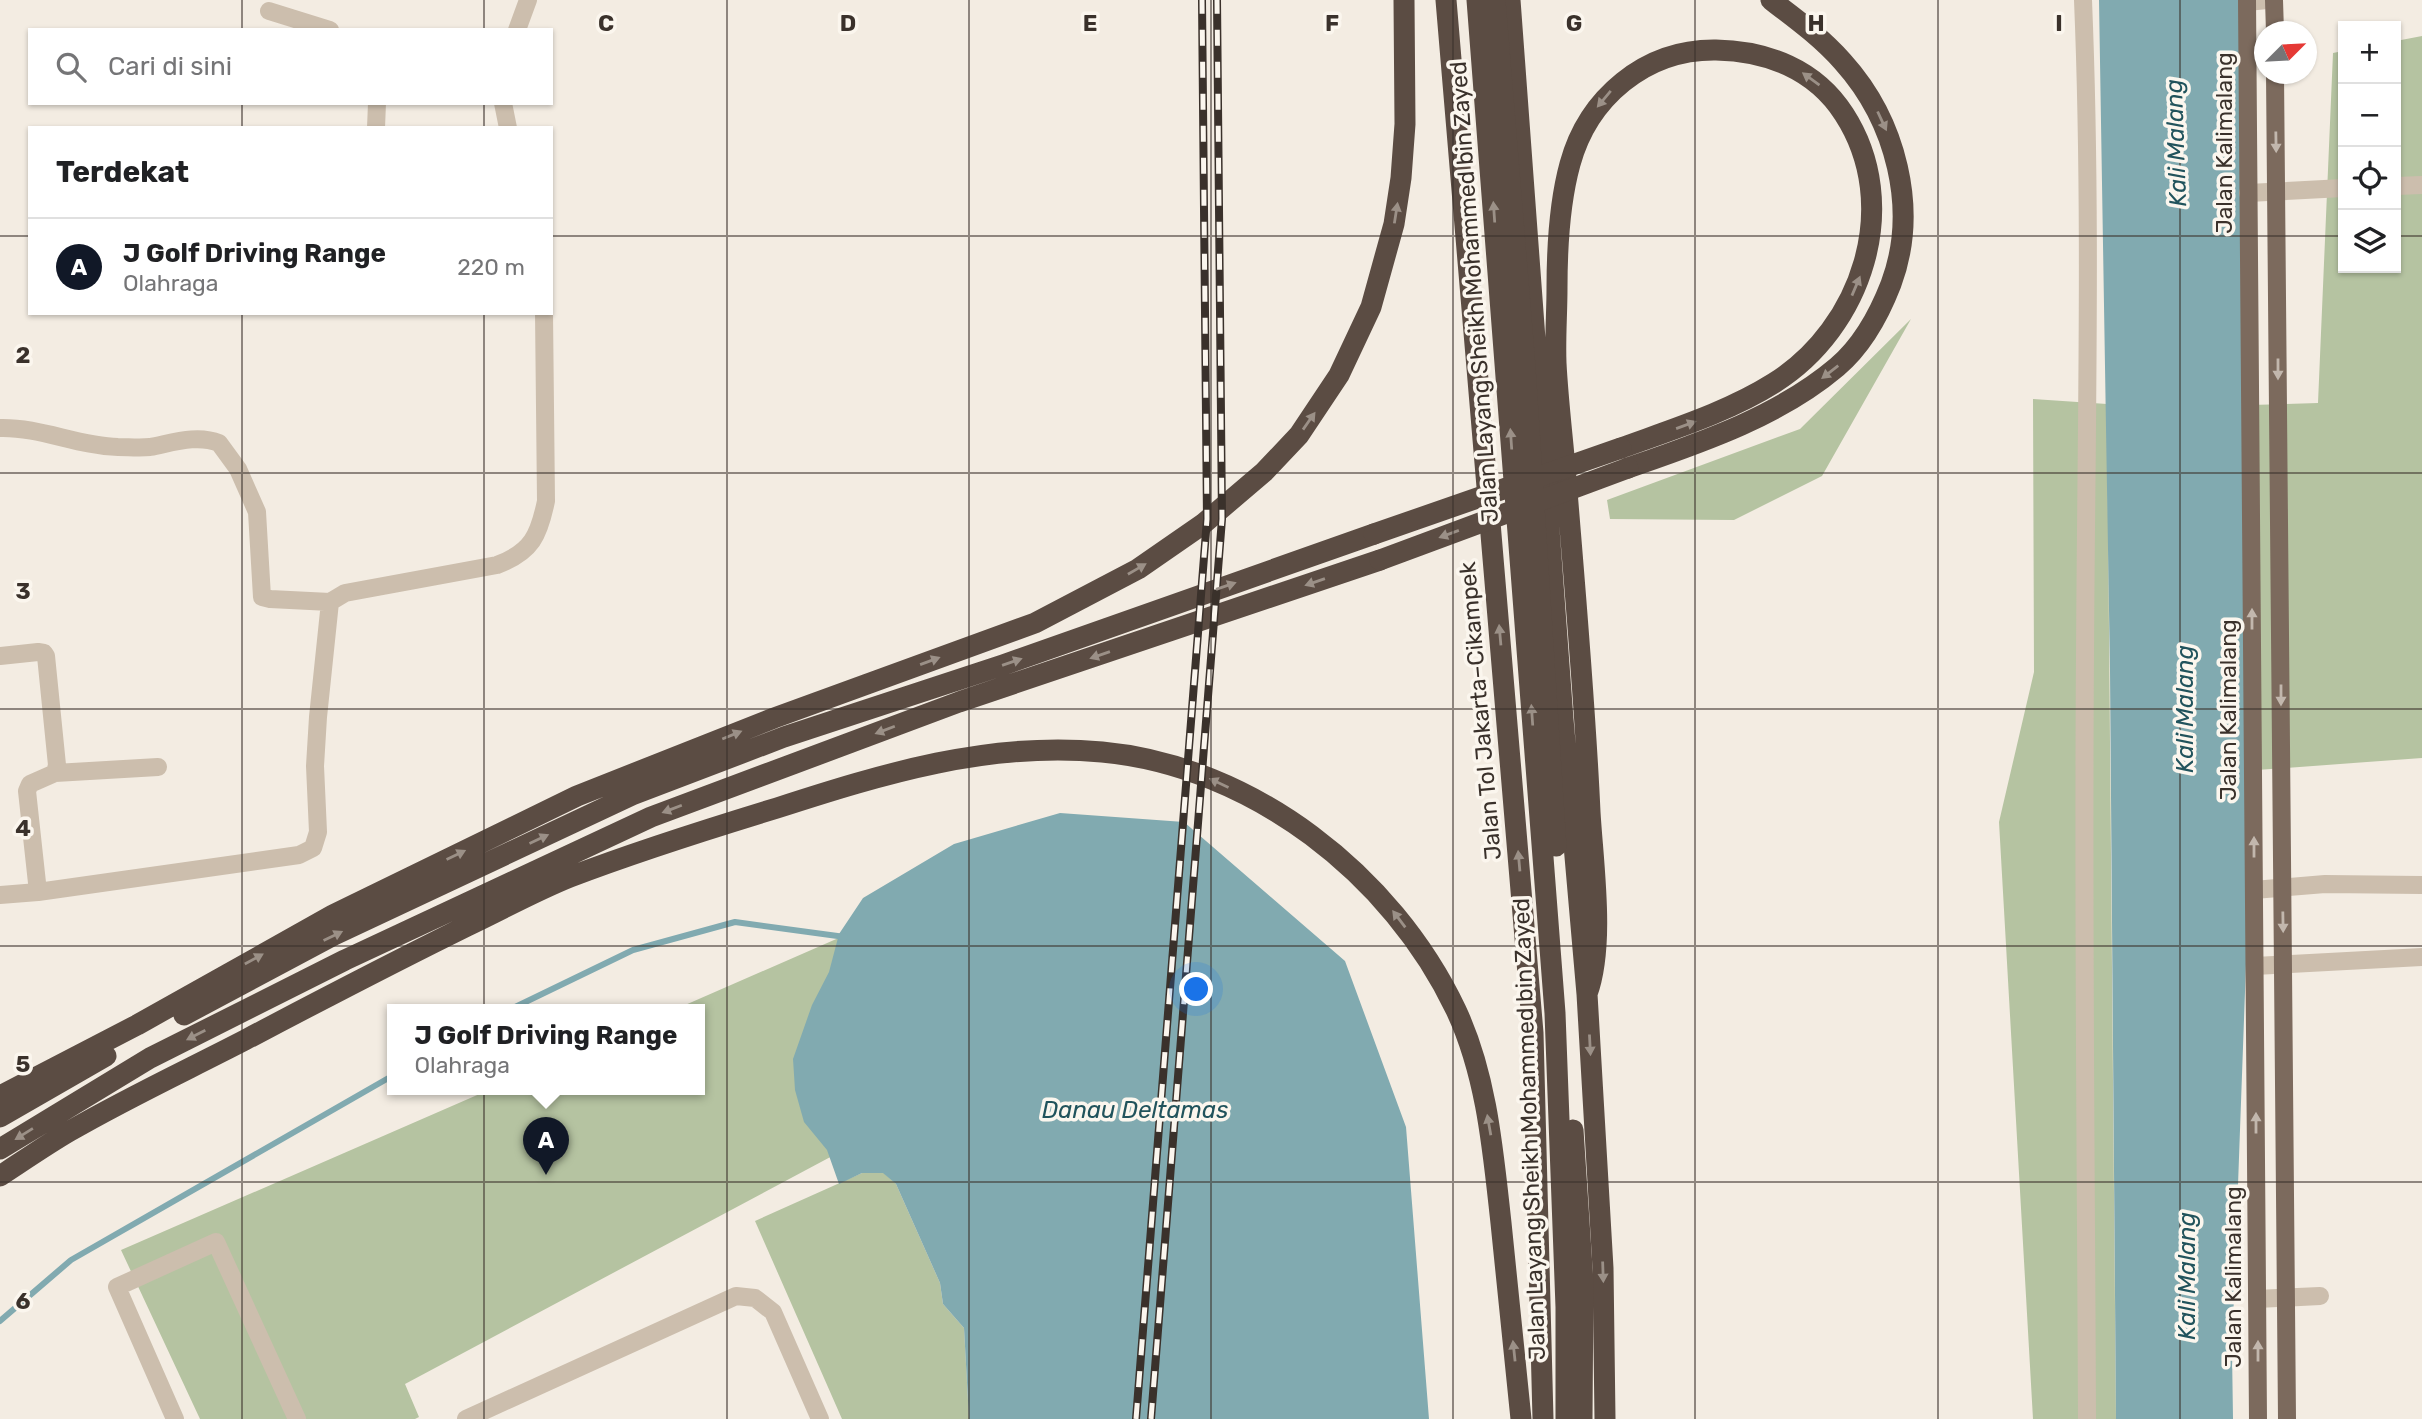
<!DOCTYPE html>
<html lang="id">
<head>
<meta charset="utf-8">
<style>
	body { margin:0; font-family:Rubik,sans-serif; background:#f2f2f2; color:#202124 }
	.controls { position:absolute; right:21px; top:21px; display:grid; overflow:hidden; border-radius:0px; box-shadow:0 2px 5px #0004 }
	.controls button { width:63px; height:63px; display:grid; place-items:center; padding:0; border:0; border-bottom:2px solid #e0e0e0; background:#fff; color:#202124; font:35px sans-serif }
	.compass { position:absolute; left:2254px; top:21px; width:63px; height:63px; border-radius:50%; background:#fff; box-shadow:0 2px 5px #0004; rotate:66deg }
	.you { position:absolute; left:1197px; top:990px; width:24px; height:24px; margin:-18px; border:5px solid #fff; border-radius:50%; background:#1a73e8; box-shadow:0 0 0 10px #1a73e833 }
	.badge { display:grid; place-items:center; width:46px; height:46px; border-radius:50%; background:#111827; color:#fff; font-size:23px; font-weight:700 }
	.pin { position:absolute; translate:-50% -58px; filter:drop-shadow(0 2px 4px #0008) }
	.pin::after { content:''; position:absolute; top:37px; width:24px; height:21px; background:inherit; clip-path:polygon(0 0,100% 0,50% 100%) }
	.popup { position:absolute; left:387px; top:1004px; width:318px; height:91px; box-sizing:border-box; display:grid; place-content:center; border-radius:0px; background:#fff; filter:drop-shadow(0 2px 5px #0005); font-size:23px; white-space:nowrap; color:#757577 }
	.popup b { font-size:26px; color:#202124 }
	.popup::after { content:''; position:absolute; left:50%; top:100%; margin-left:-14px; border:14px solid transparent; border-top-color:#fff }
	.list { margin:0; padding:0; list-style:none }
	h2 { display:flex; justify-content:space-between; align-items:center; height:91px; margin:0; padding:0 28px; font-size:30px }
	h2 small { font-size:23px; font-weight:400; color:#757577 }
	.list li { display:grid; grid-template-columns:46px 1fr auto; gap:21px; align-items:center; box-sizing:border-box; height:98px; padding:0 28px; border-top:2px solid #e0e0e0 }
	.list b { display:block; font-size:26px; white-space:nowrap }
	.list p { margin:0; font-size:23px; white-space:nowrap; color:#757577 }
	.list em { font-size:23px; font-style:normal; color:#757577 }
	.icon { flex:none; width:38px; height:38px; fill:none; stroke:currentColor; stroke-width:2; stroke-linecap:round; stroke-linejoin:round }
	.map { position:relative; flex:none; width:2422px; height:1419px; overflow:hidden }
	.search { position:absolute; background:#fff; box-shadow:0 2px 5px #0004; left:28px; top:28px; width:525px; height:77px; display:flex; align-items:center; gap:18px; box-sizing:border-box; padding:0 24px; border-radius:0px; color:#757577; font-size:26px }
	.panel { position:absolute; background:#fff; box-shadow:0 2px 5px #0004; left:28px; top:126px; width:525px; height:189px; border-radius:0px }
	.map>svg:first-child { display:block }
	.green { fill:#b5c3a1 }
	.water { fill:#81aab0 }
	.lines { fill:none; stroke-linecap:round; stroke-linejoin:round }
	.stream { stroke:#81aab0; stroke-width:6 }
	.minor { stroke:#ccbead; stroke-width:18 }
	.major { stroke:#7c6a5d; stroke-width:18 }
	.highway { stroke:#5b4c43; stroke-width:21 }
	.rail-casing { stroke:#3a312b; stroke-width:8 }
	.rail { stroke:#fbf6ee; stroke-width:5; stroke-dasharray:16; stroke-linecap:butt }
	.highway-bridge { stroke:#5b4c43; stroke-width:21 }
	.oneway { fill:#9b9087 }
	.oneway2 { fill:#c2b7ad }
	.grid { fill:none; stroke:#3a312b; stroke-width:2; stroke-opacity:0.55 }
	.labels { text-anchor:middle; dominant-baseline:central; stroke-width:7; stroke-linejoin:round; paint-order:stroke }
	.street-label { font-size:23px; fill:#3a312b; stroke:#fbf6ee }
	.water-label { font-size:24px; font-style:italic; fill:#21535c; stroke:#fbf6ee }
	.grid-label { font-size:23px; text-anchor:middle; font-weight:bold; fill:#3a312b; stroke:#fbf6ee; stroke-width:7; stroke-linejoin:round; paint-order:stroke }
</style>
</head>
<body>
<div class="map">
<svg width="2422" height="1419" viewBox="0 0 2422 1419">
	<rect width="100%" height="100%" fill="#f3ece2"/>
	<!-- green -->
	<path class="green" d="M2422,36V758L2257,770L2250,405L2318,403L2333,53L2343,51V268H2396V41Z
		M1911,319L1822,476L1734,520L1610,519L1607,500L1800,429Z
		M2033,399L2107,404L2116,1419H2033L1999,822L2034,672Z
		M866,926L939,1099L405,1384L419,1417L415,1419H200L121,1250L491,1089H700V1009H676Z
		M862,1173H884L896,1184L940,1283L943,1304L964,1328L969,1419H842L755,1221Z"/>
	<!-- water -->
	<path class="water" d="M2099,0H2246L2253,771L2232,1351L2233,1419H2116L2110,671Z
		M1060,813L1184,822L1345,961L1406,1127L1429,1419H969L964,1328L943,1304L940,1283L896,1184L883,1173H862L839,1184L827,1150L804,1122L795,1090L793,1059L812,1005L829,972L839,934L863,898L954,844Z"/>
	<g class="lines">
		<!-- stream -->
		<path class="stream" d="M511,1009L633,950L735,922L845,937
			M0,1321L71,1260L392,1076"/>
		<!-- minor -->
		<path class="minor" d="M2083,0C2092,218 2086,437 2085,656C2083,910 2086,1165 2087,1419
			M2247,2L2267,0
			M269,11L330,30
			M517,30L528,0
			M503,103L508,128
			M376,128L377,103
			M2396,186L2422,185
			M2248,193L2343,188
			M0,428C40,427 78,446 118,447C128,447 140,448 150,447C172,443 197,434 219,443L238,469L257,512L262,597L270,599L330,602
			M0,656L38,652L44,653L46,656L57,765L55,773L30,784L27,791L38,892
			M55,773L158,767
			M2254,890L2325,884L2422,885
			M0,895L38,892L299,855L313,848L318,832L315,766L318,717L330,602L345,593L497,565C532,552 539,535 546,501L544,313
			M2255,966L2422,957
			M2257,1299L2320,1296
			M175,1419L117,1287L216,1242L297,1419
			M466,1419L736,1296L755,1298L773,1312L820,1419"/>
		<!-- major -->
		<path class="major" d="M2247,0L2258,1419
			M2274,0L2275,32
			M2275,74L2287,1419"/>
		<!-- highway -->
		<path class="highway" d="M1446,0L1533,1033L1543,1419
			M1510,0L1563,719L1587,994L1603,1268L1605,1419
			M1628,468C1700,443 1778,417 1837,367C1863,345 1879,315 1891,284C1919,209 1896,121 1843,62C1822,38 1796,19 1771,0
			M1587,994C1605,945 1593,864 1590,812C1585,701 1575,590 1566,479C1563,441 1558,402 1556,363C1555,338 1557,313 1557,288C1557,247 1559,204 1570,164C1588,98 1645,49 1716,50C1767,51 1815,69 1844,114C1903,205 1862,328 1774,383C1728,412 1673,429 1621,448
			M184,1015L334,935L632,795L784,737L1003,665L1374,534
			M0,1096L137,1025L333,915L577,796L774,718L1035,623L1138,569L1203,524L1264,472L1299,435L1339,375L1371,307L1394,224L1401,178L1405,124L1404,0
			M0,1117L106,1056
			M0,1149L150,1058L345,960L651,817L959,702L1380,560
			M0,1176C23,1161 46,1145 70,1131C127,1098 187,1070 245,1040C319,1001 392,963 467,926C501,910 535,891 570,877C638,851 708,829 777,808C882,774 990,741 1102,752C1253,766 1392,875 1456,1010C1487,1076 1493,1151 1501,1223C1508,1288 1514,1354 1521,1419"/>
		<defs>
			<path id="rail" d="M1136,1419L1207,519L1202,0
				M1151,1419L1222,519L1217,0"/>
		</defs>
		<!-- rail casing -->
		<use href="#rail" class="rail-casing"/>
		<!-- rail -->
		<use href="#rail" class="rail"/>
		<!-- highway-bridge -->
		<path class="highway-bridge" d="M1477,0L1555,1013L1566,1307V1419
			M1495,0L1525,366L1556,846
			M1374,534L1621,448
			M1380,560L1628,468
			M1573,1130L1583,1282L1582,1419"/>
	</g>
	<!-- one-way arrows -->
	<defs><path id="oneway-solid" d="M-6-.8H1V-3.2L6.5 0L1 3.2V.8H-6Z" transform="scale(1.75)"/></defs>
	<g class="oneway">
		<use href="#oneway-solid" transform="translate(1811 79) rotate(-144)"/>
		<use href="#oneway-solid" transform="translate(1604 99) rotate(130)"/>
		<use href="#oneway-solid" transform="translate(1882 121) rotate(65)"/>
		<use href="#oneway-solid" transform="translate(1494 212) rotate(-94)"/>
		<use href="#oneway-solid" transform="translate(1396 213) rotate(-81)"/>
		<use href="#oneway-solid" transform="translate(1856 286) rotate(-67)"/>
		<use href="#oneway-solid" transform="translate(1830 372) rotate(142)"/>
		<use href="#oneway-solid" transform="translate(1309 421) rotate(-55)"/>
		<use href="#oneway-solid" transform="translate(1686 425) rotate(-20)"/>
		<use href="#oneway-solid" transform="translate(1511 439) rotate(-94)"/>
		<use href="#oneway-solid" transform="translate(1449 534) rotate(160)"/>
		<use href="#oneway-solid" transform="translate(1137 569) rotate(-30)"/>
		<use href="#oneway-solid" transform="translate(1315 582) rotate(161)"/>
		<use href="#oneway-solid" transform="translate(1226 586) rotate(-19)"/>
		<use href="#oneway-solid" transform="translate(1500 635) rotate(-95)"/>
		<use href="#oneway-solid" transform="translate(1100 655) rotate(161)"/>
		<use href="#oneway-solid" transform="translate(930 661) rotate(-20)"/>
		<use href="#oneway-solid" transform="translate(1012 662) rotate(-19)"/>
		<use href="#oneway-solid" transform="translate(1532 715) rotate(-94)"/>
		<use href="#oneway-solid" transform="translate(885 730) rotate(159)"/>
		<use href="#oneway-solid" transform="translate(732 735) rotate(-22)"/>
		<use href="#oneway-solid" transform="translate(1219 783) rotate(-155)"/>
		<use href="#oneway-solid" transform="translate(672 809) rotate(159)"/>
		<use href="#oneway-solid" transform="translate(539 839) rotate(-25)"/>
		<use href="#oneway-solid" transform="translate(456 855) rotate(-26)"/>
		<use href="#oneway-solid" transform="translate(1519 861) rotate(-95)"/>
		<use href="#oneway-solid" transform="translate(1399 919) rotate(-127)"/>
		<use href="#oneway-solid" transform="translate(333 936) rotate(-26)"/>
		<use href="#oneway-solid" transform="translate(254 959) rotate(-29)"/>
		<use href="#oneway-solid" transform="translate(196 1035) rotate(153)"/>
		<use href="#oneway-solid" transform="translate(1590 1045) rotate(87)"/>
		<use href="#oneway-solid" transform="translate(1489 1125) rotate(-100)"/>
		<use href="#oneway-solid" transform="translate(24 1134) rotate(148)"/>
		<use href="#oneway-solid" transform="translate(1603 1272) rotate(88)"/>
		<use href="#oneway-solid" transform="translate(1514 1351) rotate(-96)"/>
	</g>
	<g class="oneway2">
		<use href="#oneway-solid" transform="translate(2276 142) rotate(89)"/>
		<use href="#oneway-solid" transform="translate(2278 369) rotate(90)"/>
		<use href="#oneway-solid" transform="translate(2252 619) rotate(-90)"/>
		<use href="#oneway-solid" transform="translate(2281 695) rotate(90)"/>
		<use href="#oneway-solid" transform="translate(2254 847) rotate(-90)"/>
		<use href="#oneway-solid" transform="translate(2283 922) rotate(89)"/>
		<use href="#oneway-solid" transform="translate(2256 1123) rotate(-90)"/>
		<use href="#oneway-solid" transform="translate(2258 1351) rotate(-90)"/>
	</g>
	<!-- grid -->
	<path class="grid" d="M242,0V30M484,0V30M727,0V1419M969,0V1419M1211,0V1419M1453,0V1419M1695,0V1419M1938,0V1419M2180,0V1419M242,103V128M484,103V128M0,236H30M551,236H2343M2396,236H2422M242,313V1419M484,313V1419M0,473H2422M0,709H2422M0,946H2422M0,1182H2422"/>
	<g class="labels">
		<!-- street labels -->
		<g class="street-label">
			<text transform="translate(2224 143) rotate(-90)">Jalan Kalimalang</text>
			<text transform="translate(1474 292) rotate(-94)">Jalan Layang Sheikh Mohammed bin Zayed</text>
			<text transform="translate(2228 710) rotate(-90)">Jalan Kalimalang</text>
			<text transform="translate(1480 711) rotate(-95)">Jalan Tol Jakarta–Cikampek</text>
			<text transform="translate(1529 1129) rotate(-92)">Jalan Layang Sheikh Mohammed bin Zayed</text>
			<text transform="translate(2233 1277) rotate(-90)">Jalan Kalimalang</text>
		</g>
		<!-- water labels -->
		<g class="water-label">
			<text transform="translate(2176 143) rotate(-92)">Kali Malang</text>
			<text transform="translate(2185 709) rotate(-90)">Kali Malang</text>
			<text x="1135" y="1110">Danau Deltamas</text>
			<text transform="translate(2187 1276) rotate(-90)">Kali Malang</text>
		</g>
	</g>
	<g class="grid-label">
		<text x="606" y="31">C</text>
		<text x="848" y="31">D</text>
		<text x="1090" y="31">E</text>
		<text x="1332" y="31">F</text>
		<text x="1574" y="31">G</text>
		<text x="1816" y="31">H</text>
		<text x="2059" y="31">I</text>
		<text x="23" y="363">2</text>
		<text x="23" y="599">3</text>
		<text x="23" y="836">4</text>
		<text x="23" y="1072">5</text>
		<text x="23" y="1309">6</text>
	</g>
</svg>
<div class="controls">
<button>+</button>
<button>−</button>
<button><svg class="icon" aria-label="locate" viewBox="0 0 24 24"><circle cx="12" cy="12" r="6"/><path d="M12 2v4M12 18v4M2 12h4M18 12h4"/></svg></button>
<button><svg class="icon" aria-label="layers" viewBox="0 0 24 24"><path d="M12 4l9 5-9 5-9-5zM3 14l9 5 9-5"/></svg></button>
</div>
<svg class="compass" viewBox="-18 -18 36 36"><path d="M0-13l5 13h-10z" fill="#e53935"/><path d="M0 13l5-13h-10z" fill="#757577"/></svg>
<div class="you"></div>
<div class="pin badge" style="left:546px;top:1175px">A</div>
<div class="popup"><b>J Golf Driving Range</b>Olahraga</div>
<div class="search"><svg class="icon" aria-label="search" viewBox="0 0 24 24"><circle cx="10" cy="10" r="6"/><path d="M15 15l6 6"/></svg>Cari di sini</div>
<section class="panel">
<h2>Terdekat<small></small></h2>
<ul class="list">
<li><span class="badge">A</span><div><b>J Golf Driving Range</b><p>Olahraga</p></div><em>220 m</em></li>
</ul>
</section>
</div>
</body>
</html>
